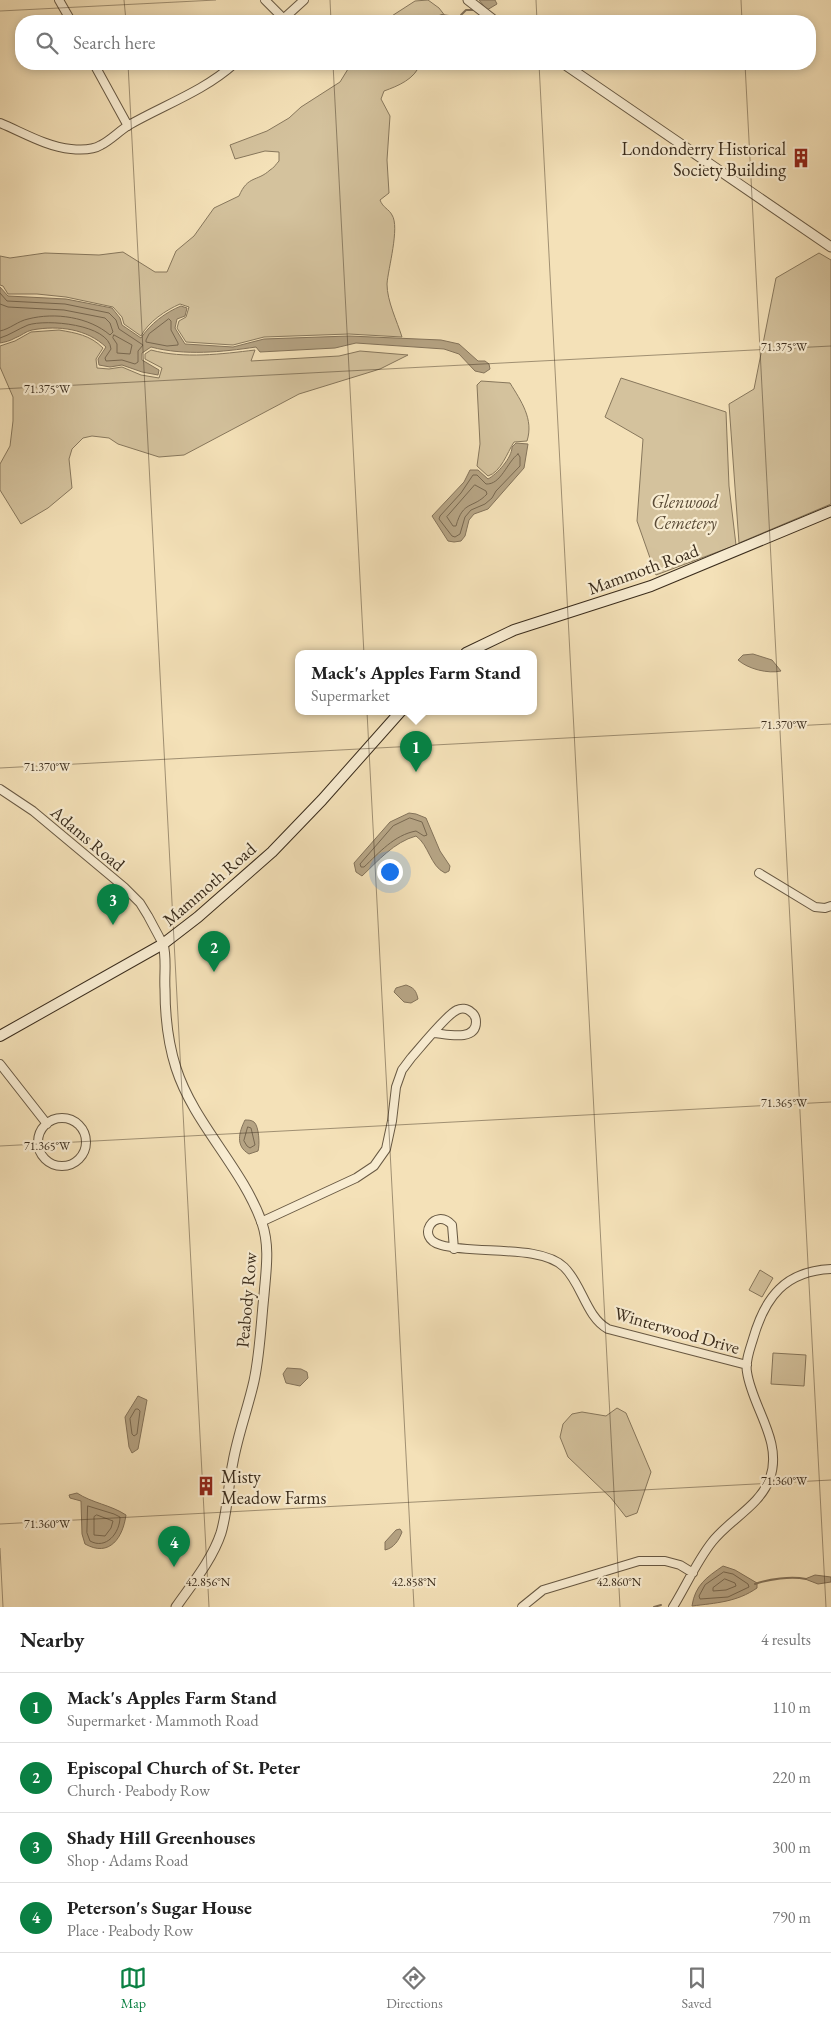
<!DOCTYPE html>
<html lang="en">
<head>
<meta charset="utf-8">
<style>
	body { margin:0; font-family:"EB Garamond",serif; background:#f6f6f6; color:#222 }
	.you { position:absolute; left:389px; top:871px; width:18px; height:18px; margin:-12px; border:4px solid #fff; border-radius:50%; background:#1a73e8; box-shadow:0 0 0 8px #1a73e833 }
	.badge { display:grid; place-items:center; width:32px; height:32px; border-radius:50%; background:#0b8043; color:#fff; font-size:16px; font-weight:700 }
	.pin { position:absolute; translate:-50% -41px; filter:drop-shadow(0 1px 2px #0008) }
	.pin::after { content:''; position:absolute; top:26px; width:18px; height:15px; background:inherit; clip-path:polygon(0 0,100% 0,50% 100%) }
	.popup { position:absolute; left:295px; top:650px; width:242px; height:65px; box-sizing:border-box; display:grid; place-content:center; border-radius:10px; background:#fff; filter:drop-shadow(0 1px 4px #0005); font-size:16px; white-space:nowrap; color:#767676 }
	.popup b { font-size:19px; color:#222 }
	.popup::after { content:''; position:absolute; left:50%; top:100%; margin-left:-10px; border:10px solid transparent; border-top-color:#fff }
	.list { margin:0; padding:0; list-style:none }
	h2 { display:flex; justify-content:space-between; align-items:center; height:65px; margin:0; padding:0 20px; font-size:21px }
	h2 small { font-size:16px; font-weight:400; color:#767676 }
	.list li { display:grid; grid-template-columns:32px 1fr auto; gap:15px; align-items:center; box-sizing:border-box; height:70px; padding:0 20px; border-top:1px solid #e0e0e0 }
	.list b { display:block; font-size:19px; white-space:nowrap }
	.list p { margin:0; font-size:16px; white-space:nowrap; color:#767676 }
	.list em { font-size:16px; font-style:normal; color:#767676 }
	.icon { flex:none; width:28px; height:28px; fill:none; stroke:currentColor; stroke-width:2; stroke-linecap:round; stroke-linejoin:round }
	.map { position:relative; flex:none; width:831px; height:1607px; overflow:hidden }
	.search { position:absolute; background:#fff; box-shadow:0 2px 8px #0003; left:15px; right:15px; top:15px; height:55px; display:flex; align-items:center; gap:12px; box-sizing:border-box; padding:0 18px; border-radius:20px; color:#767676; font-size:19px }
	.sheet { height:345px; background:#fff }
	nav { display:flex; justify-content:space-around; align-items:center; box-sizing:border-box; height:70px; border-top:1px solid #e0e0e0; background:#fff; font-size:14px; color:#767676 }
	nav a { display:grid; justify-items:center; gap:2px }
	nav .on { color:#0b8043 }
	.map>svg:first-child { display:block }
	.green { fill:#d4c29d; stroke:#87775c }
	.water { fill:#b5a383; stroke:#84735a }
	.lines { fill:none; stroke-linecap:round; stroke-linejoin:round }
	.shore { stroke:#786850; stroke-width:1 }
	.stream { stroke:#84735a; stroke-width:2 }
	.minor-casing { stroke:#685943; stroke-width:10 }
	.tertiary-casing { stroke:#685943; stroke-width:11 }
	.secondary-casing { stroke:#3a2c1c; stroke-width:12 }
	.minor { stroke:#f8ecd1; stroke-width:8 }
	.tertiary { stroke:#f8ecd1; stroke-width:9 }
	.secondary { stroke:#f8ecd1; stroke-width:10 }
	.ticks { fill:none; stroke:#3a2c1c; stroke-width:1; stroke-opacity:0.45 }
	.labels { text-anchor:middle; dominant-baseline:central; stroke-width:4.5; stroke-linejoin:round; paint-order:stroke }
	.poi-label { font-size:18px; fill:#3a2c1c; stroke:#f8ecd1; text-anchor:end }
	.park-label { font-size:18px; font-style:italic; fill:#594a36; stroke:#f8ecd1 }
	.street-label { font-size:18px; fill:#3a2c1c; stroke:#f8ecd1 }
	.ticks-label { font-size:12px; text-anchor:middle; fill:#3a2c1c; stroke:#f8ecd1; stroke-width:4.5; stroke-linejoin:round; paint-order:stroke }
</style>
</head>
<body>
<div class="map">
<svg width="831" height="1607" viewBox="0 0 831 1607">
	<rect width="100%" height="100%" fill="#f4e1b8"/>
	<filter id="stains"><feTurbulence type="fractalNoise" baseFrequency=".004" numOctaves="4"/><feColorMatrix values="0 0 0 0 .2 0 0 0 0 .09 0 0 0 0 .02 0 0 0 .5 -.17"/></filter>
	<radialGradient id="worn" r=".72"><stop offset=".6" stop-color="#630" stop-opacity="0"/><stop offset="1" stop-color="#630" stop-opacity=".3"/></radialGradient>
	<!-- green -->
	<path class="green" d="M428,0L439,8L449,21H384L415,1Z
		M355,64H420C415,79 398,86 384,91L381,99L390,116L387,160L389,193L380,200C383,208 389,209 392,215C400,227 388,269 387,284C387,301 397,321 402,337L349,334L264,337L233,345L186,342L177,328L179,321L186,317L189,307L180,304C166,310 148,322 141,336L124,324L122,317L113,307L66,297L37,294H8L3,286L0,285V256L10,258L45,253L99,255L123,252L155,272H167L176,251L194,236L214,208L239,196C248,175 257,182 270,170C274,168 276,164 279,161V152L265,151L235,159L230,145L267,131L289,118L301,107L340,82L348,69Z
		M819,253L831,260V504L739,543L729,404L754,389L776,278Z
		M59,330C76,333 90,335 103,348L96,359L97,368L109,369L122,367L141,375L159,378L162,368L145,359V354L151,350C184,359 222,354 255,350L251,361L339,356L360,351L408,355L380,369L299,394L184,455L159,457L118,444L109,438L92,436L83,438L72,449L69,459L72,488L48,508L21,524L0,490V464L10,446L13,421V397L0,367V346L15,341L31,332Z
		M621,378L726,412L729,486L736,545L656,575L637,521L643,439L605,417Z
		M481,381L510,383C521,401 534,419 527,441L514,442C507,453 501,472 488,476L477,466L480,444L477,385Z
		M760,1270L773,1278L762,1297L749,1290Z
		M773,1353L806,1355L804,1386L771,1384Z
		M617,1408L626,1413L651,1472L637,1513L626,1517L611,1498L568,1457L560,1437L563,1424L572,1414L582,1412L606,1416Z"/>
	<!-- water -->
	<path class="water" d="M479,0H495L497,4L487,10Z
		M0,287L8,296L66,299L112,308L120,318L122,325L141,338C150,324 166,312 181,306L187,308L185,316L177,319L175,328L185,344L233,347L264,339L349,336L441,340L459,344L478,361H485L489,364L490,369L484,373L475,371L459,354L444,349L356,343L335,348L260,352L256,347C222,352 185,356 151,347L142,353V360L159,370L158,375L142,372L122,365L110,367L99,365L98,359L106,347C87,329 59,325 32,330C26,331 21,336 15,338C10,341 5,342 0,343Z
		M516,443L528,444L524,468L488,509L474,514L469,520L465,536L461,541L454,542L448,541L432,516L464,482L470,470H478L488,479C497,474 512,458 512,447Z
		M753,654L772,660L781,671C768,674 748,669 738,660L743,655Z
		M409,813L416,814L426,818L440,851L450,866L449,871L445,873C430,866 429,845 416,836C394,842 378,861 362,876L356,872L354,863L390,822Z
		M406,985C414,988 416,990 418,999L411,1003L404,1002L394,992L396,988Z
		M245,1120C249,1120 251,1120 254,1122C259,1126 260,1145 258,1151L249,1154C235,1146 239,1132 245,1120Z
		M287,1368L301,1369L307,1372L308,1378L300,1386L286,1383L283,1374Z
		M138,1396L147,1400L138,1449L132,1453L129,1447L125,1417Z
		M77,1493C92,1503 111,1505 126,1515C123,1537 110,1558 85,1544L82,1534L81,1501L70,1498L69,1495Z
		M400,1529L402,1532C399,1540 394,1548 385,1550V1542L396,1530Z
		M723,1566L735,1570L757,1583V1588C737,1602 716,1603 692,1606C695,1585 707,1577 723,1566Z
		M815,1575L831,1577V1582L818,1584L805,1579Z"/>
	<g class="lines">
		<!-- shore -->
		<path class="shore" d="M0,293L7,301L65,304L109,313L116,320L119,329L143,345L138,351V362L135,364L122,360L106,361L105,358L111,349C109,324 46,319 28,325C18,329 10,335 0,338
			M0,304L8,307L64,310L105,318L110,323L113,332L110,335C89,317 55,312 28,319C18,321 10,329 0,331
			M169,319L171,321V330L178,343V345L167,346L146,342V340L149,334Z
			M114,335L132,345L130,354L117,353V344L113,338Z
			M518,454L520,457V466L496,491L492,498L485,504L471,510L465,517L460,534L455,537L452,536L439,519L440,516L461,493L473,475H477L486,484C501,485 507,462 518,454Z
			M475,485L486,491L487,494C473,509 463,500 456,526H453L447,517Z
			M410,818L422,822L427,835L424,836L416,831C394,835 379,853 364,867H361L360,864L393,826Z
			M248,1127L251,1128L255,1145L250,1148L247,1146L244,1141Z
			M136,1409H138L140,1411L137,1434L134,1436L132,1434L130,1419Z
			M88,1506L114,1514L120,1517C120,1533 106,1550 90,1541L87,1533Z
			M97,1515L113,1521L111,1528L105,1536L94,1535V1517Z
			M724,1572L733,1574L748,1584L749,1587L728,1597L700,1599L699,1596L705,1585Z
			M725,1579L735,1583L736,1586L726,1590L713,1591V1588Z"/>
		<!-- stream -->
		<path class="stream" d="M427,21L442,15L449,16L453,20L459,21
			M459,21L461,15L466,10H473
			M755,1584C769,1579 791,1576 806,1579
			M654,1607L661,1605"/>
		<defs>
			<path id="minor" d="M59,0L71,21
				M265,0L284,19
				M281,21L304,0
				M94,64L128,126
				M0,123C22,132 47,147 71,149C81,150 93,150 101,145C111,140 119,131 129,125C164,105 204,91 234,64
				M0,789L33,811L124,887L140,903L148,916L163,944
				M759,873L815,907L825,908L831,906
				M0,1064L47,1124
				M38 1142a24 24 0 1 1 48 0a24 24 0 1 1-48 0Z
				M261,1222L356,1178L374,1166L386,1149L392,1121L396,1087L402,1070L411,1058C420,1048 447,1014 457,1010C461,1008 467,1008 471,1012C474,1014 476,1018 476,1022C476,1042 446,1034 434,1033
				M454,1249L452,1225C435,1206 414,1238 441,1245C476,1255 540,1244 564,1267C582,1284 586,1317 608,1329L747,1365
				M522,1607L543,1590L639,1561H665L680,1565L693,1573
				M673,1607C686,1586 697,1561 712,1542C730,1519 760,1506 770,1478C783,1441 752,1407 747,1372C745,1361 750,1349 753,1339C765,1297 785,1271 831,1269"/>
			<path id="tertiary" d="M468,0L495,21
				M564,64L831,247
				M163,944C167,959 164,974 165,989C165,1016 168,1043 176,1068C194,1124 242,1167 262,1223C270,1247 266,1270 264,1295C261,1323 260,1353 254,1381C248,1408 238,1434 233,1462C228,1485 228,1509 221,1533C212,1560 192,1584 176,1607"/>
			<path id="secondary" d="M466,653L514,630L651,586L831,511
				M0,1036L163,944L198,917L272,852L322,800L401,711"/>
		</defs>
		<!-- minor casing -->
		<use href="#minor" class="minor-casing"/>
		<!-- tertiary casing -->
		<use href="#tertiary" class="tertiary-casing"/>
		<!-- secondary casing -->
		<use href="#secondary" class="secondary-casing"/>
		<!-- minor -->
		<use href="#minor" class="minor"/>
		<!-- tertiary -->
		<use href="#tertiary" class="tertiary"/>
		<!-- secondary -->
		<use href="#secondary" class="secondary"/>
	</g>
	<!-- ticks -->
	<path class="ticks" d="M124,0L126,21M330,0L331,21M536,0L537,21M741,0L742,21M0,11L216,0M128,64L209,1607M333,64L414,1607M539,64L620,1607M745,64L826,1607M0,389L831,346M0,768L831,724M0,1146L831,1102M0,1524L831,1480M0,1548L3,1607"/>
	<!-- icons -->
	<defs>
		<symbol id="building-bare" viewBox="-9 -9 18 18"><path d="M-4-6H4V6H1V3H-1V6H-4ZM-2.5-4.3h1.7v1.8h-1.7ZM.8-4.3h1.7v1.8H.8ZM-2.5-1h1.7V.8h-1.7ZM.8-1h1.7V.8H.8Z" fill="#8f2418" stroke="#f8ecd1" stroke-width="2.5" paint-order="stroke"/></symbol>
	</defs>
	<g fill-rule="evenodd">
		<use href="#building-bare" x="787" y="144" width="28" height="28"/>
		<use href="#building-bare" x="192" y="1472" width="28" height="28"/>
	</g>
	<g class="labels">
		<!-- poi labels -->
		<g class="poi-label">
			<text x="786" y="148">Londonderry Historical<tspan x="786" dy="21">Society Building</tspan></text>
			<text x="221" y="1476" text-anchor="start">Misty<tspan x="221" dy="21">Meadow Farms</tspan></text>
		</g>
		<!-- park labels -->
		<g class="park-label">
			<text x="685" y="501">Glenwood<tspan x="685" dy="21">Cemetery</tspan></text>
		</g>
		<!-- street labels -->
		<g class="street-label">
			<text transform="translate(643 569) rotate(-20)">Mammoth Road</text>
			<text transform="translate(88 838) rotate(40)">Adams Road</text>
			<text transform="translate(209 884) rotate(-41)">Mammoth Road</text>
			<text transform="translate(246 1300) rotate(-85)">Peabody Row</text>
			<text transform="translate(677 1330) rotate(16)">Winterwood Drive</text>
		</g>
	</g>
	<g class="ticks-label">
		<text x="784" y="351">71.375°W</text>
		<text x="47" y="393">71.375°W</text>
		<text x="784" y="729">71.370°W</text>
		<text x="47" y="771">71.370°W</text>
		<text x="784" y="1107">71.365°W</text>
		<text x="47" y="1150">71.365°W</text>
		<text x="784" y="1485">71.360°W</text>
		<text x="47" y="1528">71.360°W</text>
		<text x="208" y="1586">42.856°N</text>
		<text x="414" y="1586">42.858°N</text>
		<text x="619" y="1586">42.860°N</text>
	</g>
	<rect width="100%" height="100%" filter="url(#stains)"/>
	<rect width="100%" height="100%" fill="url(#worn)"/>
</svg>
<div class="you"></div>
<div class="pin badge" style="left:416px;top:772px">1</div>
<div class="popup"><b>Mack's Apples Farm Stand</b>Supermarket</div>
<div class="pin badge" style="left:214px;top:972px">2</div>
<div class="pin badge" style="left:113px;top:925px">3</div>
<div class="pin badge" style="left:174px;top:1567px">4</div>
<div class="search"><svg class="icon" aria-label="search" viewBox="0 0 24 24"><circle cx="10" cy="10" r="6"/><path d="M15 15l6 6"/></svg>Search here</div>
</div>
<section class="sheet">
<h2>Nearby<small>4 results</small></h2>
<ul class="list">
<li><span class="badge">1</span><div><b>Mack's Apples Farm Stand</b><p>Supermarket · Mammoth Road</p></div><em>110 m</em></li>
<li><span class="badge">2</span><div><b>Episcopal Church of St. Peter</b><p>Church · Peabody Row</p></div><em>220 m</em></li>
<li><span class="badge">3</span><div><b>Shady Hill Greenhouses</b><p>Shop · Adams Road</p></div><em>300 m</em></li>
<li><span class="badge">4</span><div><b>Peterson's Sugar House</b><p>Place · Peabody Row</p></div><em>790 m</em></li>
</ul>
</section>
<nav>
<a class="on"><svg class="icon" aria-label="map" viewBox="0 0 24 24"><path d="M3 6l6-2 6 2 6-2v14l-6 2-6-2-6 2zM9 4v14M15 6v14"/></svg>Map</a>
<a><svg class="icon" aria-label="directions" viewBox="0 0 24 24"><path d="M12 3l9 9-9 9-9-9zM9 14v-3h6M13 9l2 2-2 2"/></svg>Directions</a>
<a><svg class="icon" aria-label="saved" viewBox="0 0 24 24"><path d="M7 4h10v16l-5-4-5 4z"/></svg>Saved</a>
</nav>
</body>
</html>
